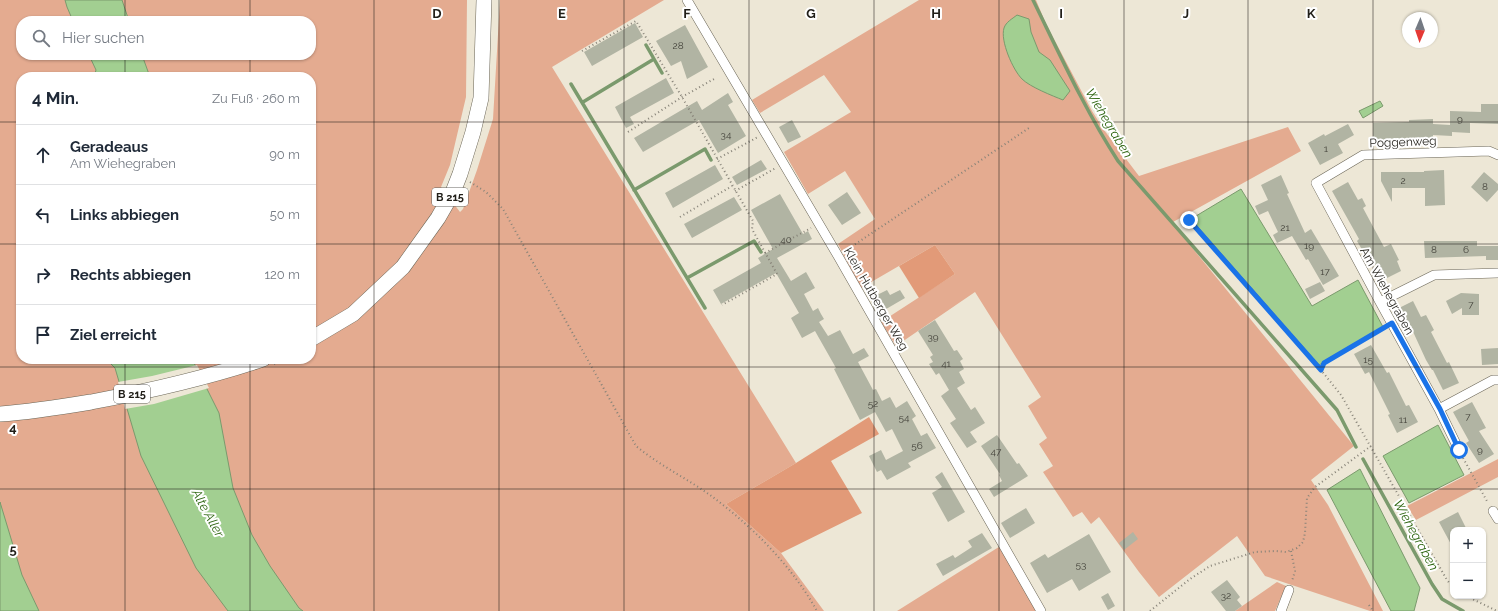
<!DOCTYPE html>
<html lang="de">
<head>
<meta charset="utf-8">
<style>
	body { margin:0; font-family:Raleway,sans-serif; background:#f2f2f3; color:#1f2937 }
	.controls { position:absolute; right:12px; bottom:12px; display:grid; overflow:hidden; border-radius:8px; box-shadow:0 1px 3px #0004 }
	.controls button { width:36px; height:36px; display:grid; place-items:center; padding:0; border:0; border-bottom:1px solid #e0e1e3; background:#fff; color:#1f2937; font:20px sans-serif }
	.compass { position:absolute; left:1402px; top:12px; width:36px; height:36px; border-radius:50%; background:#fff; box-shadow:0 1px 3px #0004; rotate:182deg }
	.stop { position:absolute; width:12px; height:12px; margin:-9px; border:3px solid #1a73e8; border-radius:50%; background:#fff }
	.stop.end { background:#1a73e8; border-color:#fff; box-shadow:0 1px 4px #0008 }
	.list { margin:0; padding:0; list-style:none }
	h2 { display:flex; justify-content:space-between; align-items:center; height:52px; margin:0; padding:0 16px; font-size:17px }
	h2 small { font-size:13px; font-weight:400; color:#747a83 }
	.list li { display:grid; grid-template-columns:26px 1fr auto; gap:12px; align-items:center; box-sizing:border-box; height:60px; padding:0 16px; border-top:1px solid #e0e1e3 }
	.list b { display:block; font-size:15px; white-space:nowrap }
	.list p { margin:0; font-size:13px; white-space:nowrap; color:#747a83 }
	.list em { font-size:13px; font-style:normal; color:#747a83 }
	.icon { flex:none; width:22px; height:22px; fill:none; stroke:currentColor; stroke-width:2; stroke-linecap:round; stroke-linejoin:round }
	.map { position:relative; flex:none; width:1498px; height:611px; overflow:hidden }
	.search { position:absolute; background:#fff; box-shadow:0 1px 3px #0004; left:16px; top:16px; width:300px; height:44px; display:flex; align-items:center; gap:10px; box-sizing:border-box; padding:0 14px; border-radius:16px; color:#747a83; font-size:15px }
	.panel { position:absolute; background:#fff; box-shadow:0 1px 3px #0004; left:16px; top:72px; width:300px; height:292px; border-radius:16px }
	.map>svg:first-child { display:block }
	.green { fill:#e4ab90; fill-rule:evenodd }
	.forest { fill:#e29a78 }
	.water { fill:#a2cf91; stroke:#7b9a6d }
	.pier { fill:#ede7d6 }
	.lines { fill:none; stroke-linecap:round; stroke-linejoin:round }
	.stream { stroke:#7b9a6d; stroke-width:3.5 }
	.building { fill:#b1b4a3 }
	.minor-casing { stroke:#6a6556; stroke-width:10 }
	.primary-casing { stroke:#6a6556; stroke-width:16 }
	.path { stroke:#878378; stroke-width:2; stroke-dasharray:1 3; stroke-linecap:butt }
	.minor { stroke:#fff; stroke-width:9 }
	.primary { stroke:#fff; stroke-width:15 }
	.route { stroke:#1a73e8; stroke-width:5 }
	.grid { fill:none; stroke:#211f19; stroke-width:1; stroke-opacity:0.55 }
	.labels { text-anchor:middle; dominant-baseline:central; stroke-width:4; stroke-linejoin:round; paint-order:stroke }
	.number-label { font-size:10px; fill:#45443c }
	.shield { fill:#fff; stroke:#64625e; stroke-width:1 }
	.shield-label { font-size:11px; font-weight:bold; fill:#211f19 }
	.street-label { font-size:12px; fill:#211f19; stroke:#fff }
	.water-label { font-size:13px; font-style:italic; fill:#2e6611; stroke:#fff }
	.grid-label { font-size:13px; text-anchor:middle; font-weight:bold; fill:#211f19; stroke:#fff; stroke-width:4; stroke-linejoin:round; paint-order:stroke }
</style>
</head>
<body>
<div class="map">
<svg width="1498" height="611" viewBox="0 0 1498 611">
	<rect width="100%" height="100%" fill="#ede7d6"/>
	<!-- green -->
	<path class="green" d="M0,0H467L466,97L450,165L441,187L460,212L463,209L477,170L493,119L500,0H664L552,67L796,463L726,504L781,553L824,611H0ZM21,21H311V55H21ZM21,77H311V359H21Z
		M919,0H1036L1046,24L1092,111L1104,130L1139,176L1288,127L1301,151L1173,222L1185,239L1354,446L1311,480L1328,505L1383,611H1370L1265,576L1237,536L1159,597L1139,572L1099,517L1091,524L1082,512L1073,517L1043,472L1053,466L1039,444L1047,438L1028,406L1041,397L975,292L896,346L881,322L955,274L935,245L861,288L838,244L875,219L845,171L808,194L784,152L851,112L824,75L760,113L752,100Z
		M1498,459V477L1416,520L1407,506Z
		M1002,545L1038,611H897Z
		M1277,582L1286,586L1275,611H1235Z"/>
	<!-- forest -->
	<path class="forest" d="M935,245L955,274L919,298L899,266Z
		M869,417L879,434L831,461L862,513L781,553L726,504L796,463Z"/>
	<!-- water -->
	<path class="water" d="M65,0H122L129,21H73L67,7Z
		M1017,15L1029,19L1031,32L1039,52L1050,60L1070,91L1063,100C1053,96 1030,87 1022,79C1013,70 1000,41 1004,28C1006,22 1012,19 1017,15Z
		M89,55H142L150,77H94L96,70Z
		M1380,101L1383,106L1363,118L1359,111Z
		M1241,189L1312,306L1358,280L1383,327L1319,365L1191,219Z
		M106,359H192L219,413L233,488L252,535L270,566L299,608L303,611H228L196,568L141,456L115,368Z
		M1438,425L1464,475L1409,503L1383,456Z
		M1360,469L1420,588L1414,611H1391L1327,490Z
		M0,502L22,575L39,611H0Z"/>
	<!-- pier -->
	<path class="pier" d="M197,365L209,388L154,404L125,409L118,382L152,376Z"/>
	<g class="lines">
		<!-- stream -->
		<path class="stream" d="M1033,0C1060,55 1085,110 1118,161L1337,410L1356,447
			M646,45L654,59
			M571,84L705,308
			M583,102L654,59L662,73
			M634,190L705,149L711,160
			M687,278L754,241L761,252
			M1363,459L1432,584L1442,599L1463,611"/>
	</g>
	<!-- building -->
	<path class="building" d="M635,23L643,37L592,66L584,52Z
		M685,25L708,67L687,79L681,61L671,66L656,41Z
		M666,78L674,93L630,117L634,124L626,128L615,107Z
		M728,93L733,102L728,105L746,136L718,153L699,120L643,152L634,138L697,101L702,110Z
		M1481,104H1498V124L1470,123V133L1452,132V136L1433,135V139H1396V142H1373V123L1409,122V120L1433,119V124L1450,125V111L1481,112Z
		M792,120L801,137L788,143L779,127Z
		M1348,124L1354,135L1338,144L1343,153L1320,165L1308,143L1324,134L1325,136Z
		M761,160L767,169L737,185L732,177Z
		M715,165L723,179L673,208L665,193Z
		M1444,170L1445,205L1425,206V188H1392V202L1381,181V172H1424V171Z
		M1484,172L1498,184V190L1487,202L1471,187Z
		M1281,175L1289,193L1287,194L1305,233L1311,229L1339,276L1323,285L1308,259L1306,260L1292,236L1277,243L1273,235L1278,232L1268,211L1259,215L1255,206L1268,200L1261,185Z
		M1348,182L1358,200L1362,198L1366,206L1363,208L1384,247L1391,244L1399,260L1397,261L1401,271L1385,279L1381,269L1378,270L1368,250L1364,253L1357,241L1359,239L1332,191Z
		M847,192L861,213L842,225L828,205Z
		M780,194L803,234L808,231L812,239L777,258L791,281L806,272L815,288L804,294L813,311L818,308L821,314L824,319L819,322L828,336L840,330L853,354L864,348L869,356L858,362L873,390L876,389L882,401L890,397L896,408L907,401L916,416L912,419L921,436L927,433L936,448L908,463L911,467L887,480L881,470L877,472L869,456L881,450L886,460L903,451L892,429L886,432L875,412L860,420L834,369L836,368L815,331L802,338L791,318L799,313L776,273L721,304L713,290L761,263L758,258L773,249L751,210Z
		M734,197L742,210L692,238L684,224Z
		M1424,241H1477V246H1498V260H1486V256L1425,258Z
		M1320,282L1325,291L1310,299L1305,289Z
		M887,290L890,295L900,290L905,298L881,312L873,297Z
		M1461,293L1479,294V315H1462V308L1452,314L1446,301Z
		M1413,301L1421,317L1426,315L1434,330L1431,332L1447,363L1449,362L1459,383L1443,390L1433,370H1432L1426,360L1409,323L1407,324L1399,308Z
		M935,320L954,351L957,350L963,359L960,361L964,369L959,372L965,383L957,388L971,410L975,407L985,423L970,432L977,442L967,448L950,423L956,419L941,396L949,390L939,373L936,375L929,364L933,362L930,357L933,355L918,331Z
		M1371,345L1387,373L1389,372L1406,406L1409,405L1418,422L1397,433L1388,415L1390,414L1369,372L1365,374L1354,354Z
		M1498,348V364L1482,365L1481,349Z
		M1472,402L1486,428L1479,431L1494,454L1479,463L1466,443L1469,441L1453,412Z
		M997,435L1017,464L1019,463L1028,476L994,497L989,489L1002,481L999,475L1000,474L981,446Z
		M942,472L965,512L948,522L932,493L942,487L935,477Z
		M1026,508L1035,523L1010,538L1001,523Z
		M1458,512L1467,530H1453V548L1439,522Z
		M1133,532L1138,539L1124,550L1119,543Z
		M982,533L992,548L943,576L936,564L953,555L955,558L972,547L968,541Z
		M1089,534L1111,572L1079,591L1072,579L1047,593L1030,563L1045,554L1048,558Z
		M1227,580L1240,597L1237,600L1242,606L1235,611H1226L1211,592Z
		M1108,593L1115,606L1108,610L1101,597Z"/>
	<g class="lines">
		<defs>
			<path id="minor" d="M687,0L838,256L1041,611
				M1380,302L1434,275L1498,273
				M1439,409L1493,380H1498
				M1459,450L1439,409L1380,302L1316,183L1363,155L1489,151L1498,155
				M1493,511L1498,519
				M1281,611L1289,590"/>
			<path id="primary" d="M311,339L353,314L403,267L438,218L453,192L460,174L473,132L481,98L484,0
				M0,414C30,412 61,407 91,402C149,391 207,378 263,359"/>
		</defs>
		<!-- minor casing -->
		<use href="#minor" class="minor-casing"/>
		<!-- primary casing -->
		<use href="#primary" class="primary-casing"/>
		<!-- path -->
		<path class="path" d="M582,51L636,21L682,97L753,221L752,229L777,274L722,305
			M628,132L682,97L714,79
			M717,159L758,137
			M470,182L486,192L503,209L636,446C659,465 686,478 710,495C751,525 792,566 817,611
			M735,191L776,168
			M680,217L732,186
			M1189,220L1321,370
			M845,251L1029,128
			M765,253L811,228
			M1384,328L1324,363L1321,370L1341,395L1447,580L1453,587
			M274,364L288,359
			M1463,458L1488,503
			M1291,551L1295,571L1292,581
			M1466,596L1497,611
			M1369,605L1373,611
			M1150,611L1190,579L1210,566L1255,552L1276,551L1286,552L1297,548L1303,542L1305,533L1307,498L1315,487L1371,446"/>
		<!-- minor -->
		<use href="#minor" class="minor"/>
		<!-- primary -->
		<use href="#primary" class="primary"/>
	</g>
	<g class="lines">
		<!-- route -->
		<path class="route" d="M1189,220L1321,370L1324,363L1392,323L1440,409L1459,450"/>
	</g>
	<!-- grid -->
	<path class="grid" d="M125,0V21M250,0V21M374,0V611M499,0V611M624,0V611M749,0V611M874,0V611M999,0V611M1124,0V611M1248,0V611M1373,0V611M125,55V77M250,55V77M0,122H21M311,122H1498M0,244H21M311,244H1498M125,359V611M250,359V611M0,367H1498M0,489H1498"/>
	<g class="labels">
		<!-- number labels -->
		<g class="number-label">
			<text x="678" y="45">28</text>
			<text x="1460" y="118">9</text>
			<text x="726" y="134">34</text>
			<text x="1326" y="148">1</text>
			<text x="1403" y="180">2</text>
			<text x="1485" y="186">8</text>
			<text x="1285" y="227">21</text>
			<text x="786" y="239">40</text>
			<text x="1309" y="245">19</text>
			<text x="1434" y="249">8</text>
			<text x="1466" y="249">6</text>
			<text x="1325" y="271">17</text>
			<text x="1471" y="304">7</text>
			<text x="933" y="336">39</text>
			<text x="1368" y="359">15</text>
			<text x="946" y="363">41</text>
			<text x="873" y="403">52</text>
			<text x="1468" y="416">7</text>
			<text x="904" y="417">54</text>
			<text x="1403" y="419">11</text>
			<text x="917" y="445">56</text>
			<text x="1480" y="449">9</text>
			<text x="996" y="451">47</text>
			<text x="1081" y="564">53</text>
			<text x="1226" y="595">32</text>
		</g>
		<!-- shield labels -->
		<g class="shield">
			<rect x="432" y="188" width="36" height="18" rx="3"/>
			<rect x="114" y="385" width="36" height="18" rx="3"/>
		</g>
		<g class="shield-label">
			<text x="450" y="197">B 215</text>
			<text x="132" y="394">B 215</text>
		</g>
		<!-- street labels -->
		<g class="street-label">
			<text transform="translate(1403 142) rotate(-2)">Poggenweg</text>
			<text transform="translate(1387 291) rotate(61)">Am Wiehegraben</text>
			<text transform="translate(876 299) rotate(60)">Klein Hutberger Weg</text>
		</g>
		<!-- water labels -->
		<g class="water-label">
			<text transform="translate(1109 123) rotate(59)">Wiehegraben</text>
			<text transform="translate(208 513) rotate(61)">Alte Aller</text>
			<text transform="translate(1416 535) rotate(61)">Wiehegraben</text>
		</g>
	</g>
	<g class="grid-label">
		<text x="437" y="18">D</text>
		<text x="562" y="18">E</text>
		<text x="687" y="18">F</text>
		<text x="811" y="18">G</text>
		<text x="936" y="18">H</text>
		<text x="1061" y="18">I</text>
		<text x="1186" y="18">J</text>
		<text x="1311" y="18">K</text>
		<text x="13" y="432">4</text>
		<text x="13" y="554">5</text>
	</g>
</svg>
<div class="controls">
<button>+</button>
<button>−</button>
</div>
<svg class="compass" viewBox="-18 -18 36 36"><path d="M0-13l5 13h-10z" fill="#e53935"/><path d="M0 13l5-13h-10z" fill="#747a83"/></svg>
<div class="stop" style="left:1459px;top:450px"></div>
<div class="stop end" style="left:1189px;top:220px"></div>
<div class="search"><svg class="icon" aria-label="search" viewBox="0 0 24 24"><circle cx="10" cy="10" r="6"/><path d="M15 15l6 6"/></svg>Hier suchen</div>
<section class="panel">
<h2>4 Min.<small>Zu Fuß · 260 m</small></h2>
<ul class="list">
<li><svg class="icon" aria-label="ahead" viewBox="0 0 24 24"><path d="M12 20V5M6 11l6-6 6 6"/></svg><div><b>Geradeaus</b><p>Am Wiehegraben</p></div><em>90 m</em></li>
<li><svg class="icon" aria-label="left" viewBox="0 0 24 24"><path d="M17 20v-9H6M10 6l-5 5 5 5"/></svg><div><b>Links abbiegen</b></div><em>50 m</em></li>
<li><svg class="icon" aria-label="right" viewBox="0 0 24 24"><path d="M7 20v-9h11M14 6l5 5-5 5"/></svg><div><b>Rechts abbiegen</b></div><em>120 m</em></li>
<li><svg class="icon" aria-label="arrive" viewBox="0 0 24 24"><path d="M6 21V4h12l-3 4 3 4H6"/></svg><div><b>Ziel erreicht</b></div></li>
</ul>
</section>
</div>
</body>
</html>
